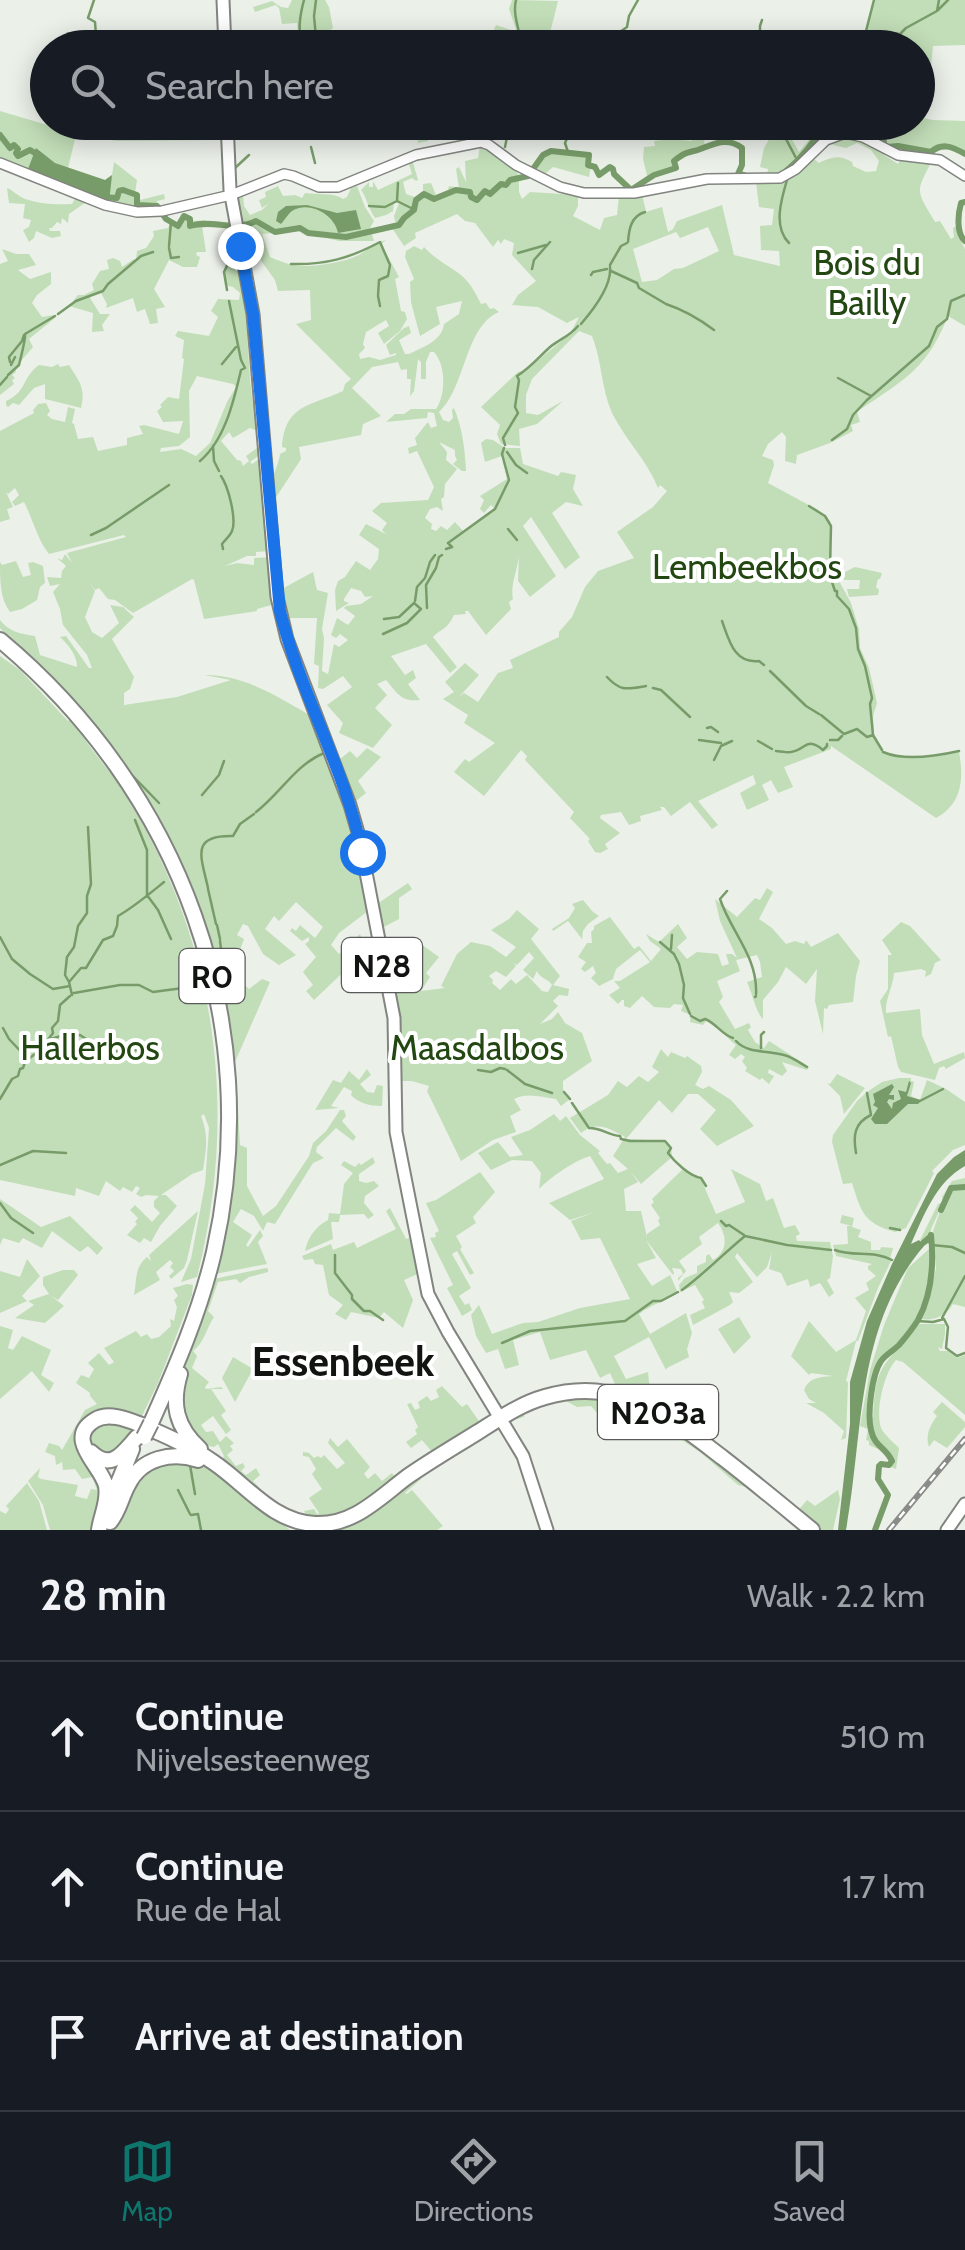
<!DOCTYPE html>
<html lang="en">
<head>
<meta charset="utf-8">
<style>
	body { margin:0; font-family:Cabin,sans-serif; background:#242831; color:#f1f3f6 }
	.stop { position:absolute; width:30px; height:30px; margin:-22px; border:8px solid #1a73e8; border-radius:50%; background:#fff }
	.stop.end { background:#1a73e8; border-color:#fff; box-shadow:0 2px 10px #0008 }
	.list { margin:0; padding:0; list-style:none }
	h2 { display:flex; justify-content:space-between; align-items:center; height:130px; margin:0; padding:0 40px; font-size:42px }
	h2 small { font-size:32px; font-weight:400; color:#9ea1a6 }
	.list li { display:grid; grid-template-columns:65px 1fr auto; gap:30px; align-items:center; box-sizing:border-box; height:150px; padding:0 40px; border-top:2px solid #363941 }
	.list b { display:block; font-size:38px; white-space:nowrap }
	.list p { margin:0; font-size:32px; white-space:nowrap; color:#9ea1a6 }
	.list em { font-size:32px; font-style:normal; color:#9ea1a6 }
	.icon { flex:none; width:55px; height:55px; fill:none; stroke:currentColor; stroke-width:2; stroke-linecap:round; stroke-linejoin:round }
	.map { position:relative; flex:none; width:965px; height:1530px; overflow:hidden }
	.search { position:absolute; background:#171b24; box-shadow:0 5px 25px #0003; left:30px; right:30px; top:30px; height:110px; display:flex; align-items:center; gap:25px; box-sizing:border-box; padding:0 35px; border-radius:55px; color:#9ea1a6; font-size:38px }
	.sheet { height:580px; background:#171b24 }
	nav { display:flex; justify-content:space-around; align-items:center; box-sizing:border-box; height:140px; border-top:2px solid #363941; background:#171b24; font-size:28px; color:#9ea1a6 }
	nav a { display:grid; justify-items:center; gap:5px }
	nav .on { color:#0f766e }
	.map>svg:first-child { display:block }
	.green { fill:#c2deb8; fill-rule:evenodd }
	.water { fill:#789c69 }
	.lines { fill:none; stroke-linecap:round; stroke-linejoin:round }
	.stream { stroke:#789c69; stroke-width:2.5 }
	.river { stroke:#789c69; stroke-width:6 }
	.secondary-casing { stroke:#81847f; stroke-width:12 }
	.primary-casing { stroke:#81847f; stroke-width:15 }
	.highway-casing { stroke:#81847f; stroke-width:18 }
	.secondary { stroke:#fff; stroke-width:9 }
	.primary { stroke:#fff; stroke-width:11 }
	.highway { stroke:#fff; stroke-width:14 }
	.rail-casing { stroke:#898c88; stroke-width:6 }
	.rail { stroke:#fff; stroke-width:2.5; stroke-dasharray:8; stroke-linecap:butt }
	.highway-bridge-casing { stroke:#81847f; stroke-width:18; stroke-linecap:butt }
	.highway-bridge { stroke:#fff; stroke-width:14 }
	.route { stroke:#1a73e8; stroke-width:12 }
	.labels { text-anchor:middle; dominant-baseline:central; stroke-width:8; stroke-linejoin:round; paint-order:stroke }
	.shield { fill:#fff; stroke:#595a59; stroke-width:2.5 }
	.shield-label { font-size:32px; font-weight:bold; fill:#121412 }
	.park-label { font-size:35px; fill:#234711; stroke:#fff }
	.quarter-label { font-size:40px; font-weight:bold; fill:#121412; stroke:#fff }
</style>
</head>
<body>
<div class="map">
<svg width="965" height="1530" viewBox="0 0 965 1530">
	<rect width="100%" height="100%" fill="#ebf0e9"/>
	<!-- green -->
	<path class="green" d="M292,0H325L329,7L333,28L322,36L321,47H308L300,43L301,36L293,35L292,33L298,32L297,23L282,24L279,8L276,5L255,12L253,7L272,1L281,7L288,8Z
		M512,0L558,1L548,41L527,36L526,47H486L496,25L517,32L509,9Z
		M875,0H965V45L933,46L929,89L918,90V48L861,47Z
		M0,111L54,127H68L92,134L173,136L224,130L225,147H222V140L117,141L76,135L68,168L105,180L112,175L114,162L137,180L135,193L140,200L164,194L165,199L157,201L159,210L145,211L92,198L69,214L68,223L62,218L61,224L57,222L52,228H49L50,231H60L61,236L52,238L36,231L34,238L29,242L23,230L29,227L31,220L23,218L25,204L9,203L7,188C12,190 16,194 21,197C35,204 57,205 72,204L76,197L0,162Z
		M918,117L933,120L965,121V153L942,145L934,147L932,152L930,150V155C918,151 903,145 889,148L885,144L881,136L873,137L871,140L863,134V123L918,122Z
		M264,123H272L277,133L334,128L338,129V136L335,138L298,139L297,134L232,139L229,127L244,125L258,128Z
		M418,123H438L425,126L428,141L418,143L416,129L412,128L403,131L405,136L384,139L379,131L364,135L350,134L347,140L341,136V130L348,128L394,127Z
		M689,123H692L697,134L703,133L705,146L700,150H687L673,161L677,169L655,176L648,180L643,159L644,147L655,146L654,141L669,139L692,141Z
		M768,123H783L799,152L813,135L820,123H826L831,134L811,147L794,168L785,174L767,176L768,169L760,167L764,148L771,136Z
		M838,137L861,138L885,153L884,155L898,164L901,159L932,161C915,193 916,190 935,222L940,221L951,239L954,237L953,228L957,225V233L965,249V326L948,316C926,371 903,380 857,412L860,422L851,425L853,431L830,443L797,455L796,464L785,461L786,437L782,432L768,444L762,456L773,460L774,465L768,483L818,510L830,521L832,568L851,603L859,629L860,648L869,668L877,703L873,716L874,734L882,751C903,763 936,757 959,752C964,779 962,804 936,818L831,746V749L784,767L793,787L778,793L771,780L762,785L769,800L747,810L740,793L756,784L753,775L698,801L718,825L712,829L690,802L671,816L664,807H660L662,810L640,816L641,821L629,825L621,812L601,815L600,818L620,833L605,844L608,849L600,853L595,852L588,841L590,839L570,818L574,812L525,760L527,756L521,750L484,796L454,772L465,759L469,762L495,743L464,723L468,715L443,699L454,692L445,682L465,663L479,675L459,697L464,693L478,702L498,673L513,668L510,660L559,637V632L572,617L585,587L598,571L634,558L617,532L653,507L667,491L660,485L658,488C647,460 626,441 612,413C601,388 602,361 592,336L579,331L532,379L526,395V413L538,415L563,401L537,424L519,429L520,446L501,444L497,434L500,425L481,407L518,372L526,370L570,334L579,317L567,323L538,307L512,305L518,295L536,281L512,255L514,243L504,239L501,244L498,240L493,247L475,223L465,221L457,214L415,233L416,238L404,246L392,228L401,225L407,216L396,225L394,216L399,203L394,202L393,211L386,215L375,218C368,208 366,196 361,190L369,182V187H373V181L378,190L412,174L408,161L412,159L418,180L416,181L412,178L403,182L406,194L415,197L423,191V184L431,183L436,195L448,190L449,186L459,188L456,169L459,167L466,182L465,161L478,158L480,146L513,163L519,177L499,183L490,192L484,190L479,199L484,192L491,195L500,187L519,180V192L522,199L530,192L578,195V206L573,216L600,230L604,218L617,215L619,196L642,194L646,212L662,207L668,232L673,229L677,221L722,205L734,255L780,266L779,251L761,250L760,226L772,225L774,209L759,207L756,182H767L811,157L819,163C830,157 840,154 852,162L853,166L866,172L876,171L879,161L871,150L857,143L846,148L833,145L830,139ZM708,227L719,251L683,268L674,269L657,280L642,282L633,249L676,232L680,238Z
		M554,152L589,155L588,164L591,165L589,177L553,167L543,176L534,171L542,157Z
		M278,186L283,196L295,195L302,198L305,193C318,195 333,192 343,199L347,197L351,188L357,186L365,207L374,221L370,228L374,241H339L298,231L262,234L270,257C278,260 286,264 294,265C312,268 342,263 359,255C369,249 376,242 386,240L381,244L399,277L395,279L401,311L405,312L407,319L400,331L384,344L378,333L389,326L386,320L366,332L363,344L365,348L359,354L360,359L369,357L380,360L396,355V353L390,355L386,345L404,328L409,326L411,333L399,340L405,354H409C423,347 442,341 444,324L459,314L462,301L436,307L440,324L420,336L411,302L410,282L414,279L405,257L406,251L414,246L422,250L424,247C434,258 445,264 457,272C469,280 475,292 481,304L486,303L490,309L494,308L499,312C464,327 466,388 439,412L443,420L449,422L453,418L452,410L454,408C462,427 465,448 466,471H462L453,464L457,460L455,456V450L439,442L447,452L446,460L457,469L445,484L444,497L441,499L443,511L437,507L430,509L425,518L432,524L431,529L436,531L441,526L447,530L455,522L463,531L494,508L491,505L484,513L480,509L484,500L480,496L507,479L502,456L485,462L481,443L486,439L493,440L505,448H520L523,464L558,476L561,472L576,475L573,489L583,506L566,502L552,513L580,557L565,569L531,517L523,526L556,576L530,597L518,581L519,556C517,571 510,586 513,599L509,602L511,609L486,635L468,611H465L466,614L454,615C446,631 443,627 433,637L457,667L450,673L426,644L391,656L405,675L413,670L416,678L408,684L420,700C401,702 398,694 386,680L377,684L387,695L375,708L392,725L373,748L339,733L343,723L327,705L352,687L343,676L323,689L318,688L319,666L314,664L317,618H290L294,640H290L281,600L279,599L269,498C274,490 271,488 273,479C274,471 279,463 280,454L286,451V448L282,447C285,404 311,406 343,391L345,384L351,379L296,324L311,320L310,290L278,291L275,280L252,248L245,249L235,197L243,193L244,206L250,215L262,210L269,203L262,208L259,200L266,197L265,192ZM430,352H434C446,365 446,395 436,409H411L404,414H395L386,422L427,418L428,412L434,413L437,426L431,428L428,422L415,438L417,445L408,448L409,454L417,451L434,487L428,500L381,503L372,511L387,523L382,530L386,534L366,524L359,535L379,549L378,559L370,570L356,561L345,577L338,581L335,590L336,611L349,603L344,601V599L351,588L361,591L365,597L373,596L361,604L346,606L344,608L355,616L348,625L337,618L331,635L336,638L340,634L348,640L339,647L334,644L328,674L322,671L324,638L322,629L328,593L317,590L313,572L280,590L279,538L275,499L301,459L299,447L361,435L363,424L381,416L352,388L372,367L398,362L401,370L407,369V379H411L410,396L414,391L418,359L421,362V379H426V362Z
		M184,216L195,221L205,220L207,225L202,226L206,252H197L196,255L200,257L197,267H183L169,260L154,289L165,307L156,309L158,323L150,324L145,309L137,312L133,298L106,308L107,304L101,293L92,295L90,298L100,314H110L102,325L104,331L92,332L93,313L69,306L78,295H84L94,290L92,284L100,271L109,269L107,260L113,258L120,261L122,267L134,259L136,261L137,251L146,248L154,236L153,231L168,228L170,223L179,226Z
		M2,249L16,254H29L36,265L18,270L30,279L51,272V284L37,295L32,303L42,317L54,315L55,318L29,339L33,347L15,368L16,372L12,375L15,378L12,380L14,384L0,395V264L8,261Z
		M232,254L234,256L233,267L236,271L243,272C249,325 246,379 258,431L250,428L233,438L229,432L221,441L237,460L241,461L243,466L249,461L246,456L261,445L262,453L250,462L252,464L262,457L261,492H266L271,551L256,552V556H247L225,566L237,563L254,565V558L272,557L275,604L257,609V611L204,619L194,580L192,579L133,613L115,600L108,599L99,588L95,590L89,582L95,591L85,617L92,632L102,638L119,623L110,605L123,607L134,617L112,639L134,677L130,689L124,693V705L177,697L231,680L204,675C247,675 279,698 315,718L353,821L368,911L339,933L331,945L339,954L360,934L366,948L355,955L356,960L314,1000L306,991L313,985L303,972L316,957L305,944L309,941V937L302,941L290,931L292,928L296,931L300,925L315,938L323,927L296,902L279,921L274,916L265,929L296,955L279,965L263,954L248,926L243,924L237,935L244,939L240,950L244,952L235,976L240,979L243,987L246,986L249,989L262,979L270,982L235,1062L240,1145L247,1148V1186L263,1216L276,1206L309,1156L313,1143L326,1131L340,1110H344L346,1116L342,1121L356,1137L353,1141L336,1128L317,1147L316,1152L324,1158L313,1163L275,1224L267,1222L263,1231L254,1216L241,1209L233,1222L252,1235L246,1245L248,1247L260,1230L263,1236L258,1242L267,1264L210,1275L233,1116L197,912L97,728L93,725L81,733C92,752 109,769 121,788C216,936 240,1108 197,1277L181,1282L191,1259L205,1184L209,1128L204,1114L201,1116C209,1135 206,1151 203,1170L192,1174L161,1195H166L177,1206L160,1226L151,1242L144,1238L140,1243L127,1235L137,1224L135,1222L138,1218L130,1210L135,1205L152,1222L160,1213L154,1207V1201L159,1196L146,1195L141,1197L136,1194L140,1188L136,1186L132,1192L123,1187L120,1191L106,1181L99,1196L76,1188L75,1196L0,1180V656L20,670L68,721L80,711L9,638L0,628V620C9,632 21,634 35,636L40,655L77,667C77,654 68,645 60,637L66,636L89,668H92L87,655L63,625L60,609L53,592L60,584L50,586L47,577L61,578L62,571L66,566L57,558L62,560L65,554L72,563L67,553L126,537L124,535L49,554C37,539 33,519 24,502L15,506L12,502L19,495L15,488L8,494L6,492L13,507L7,509L10,519L0,522V431L34,413L33,410L38,404L46,403L50,411L47,415L52,419L65,422L68,407L75,409L72,423L74,424L78,439L93,437L98,451L127,445V438L143,434L139,426L144,425L179,434L183,421L163,422L157,411L162,407L160,405L168,397L179,399L184,359L182,358L184,340L175,336L178,331L209,336L218,317L211,311L218,299L239,300L240,293L233,287L225,285L224,274ZM197,376L233,384L238,388L236,387L227,402L210,443L196,456L181,449L160,452L161,448L179,446L190,437L189,391Z
		M58,364L60,367L69,365C79,381 86,388 81,408L45,399V384L34,388L19,405L13,403L8,407L6,405V401C27,392 22,377 39,365L52,367Z
		M16,561L23,577L31,575L28,563L33,562L43,566L45,583L40,587L37,600L22,609L10,612C0,599 0,580 0,562L2,565Z
		M855,567L882,573L880,579H878L876,587L879,590L878,595L849,597L847,589H859L860,580H844L841,574Z
		M367,748L381,757L358,781L366,793L352,804L337,758L340,759L350,751L357,758Z
		M408,883L412,889L399,898V919L378,930L374,906Z
		M767,888L773,892L759,919L772,928L786,944L795,941L804,944L806,940L811,947L838,933L860,961L856,976L853,1002L829,1005L827,1009L824,1008L823,1034L815,1001L817,969L806,984L786,967L778,982L763,1000V1019C756,1013 752,992 747,982L762,977L760,962L757,955L736,960L740,971L717,981L723,997L719,1002L735,1029L749,1023L751,1027L748,1030L755,1042L764,1048L769,1041L809,1067L807,1070L782,1062L787,1071L782,1076L769,1069L768,1073L774,1076L769,1084L762,1078L760,1080L745,1071L747,1068L742,1061L745,1057L741,1054L735,1059L729,1055L736,1045C725,1037 719,1026 708,1019L703,1025L690,1022L691,1015L681,1011L683,1005L674,1004L670,1008L654,1007L642,996L630,1008L624,1006V1000H622L618,1004L609,995L620,988L614,981H620L650,962L640,950L616,969L613,979L599,986L591,978L596,973L593,966L585,972L581,969L586,962L578,957L587,943H592L591,932L594,929V926L610,917L634,949L639,946L651,961L661,949L650,941L646,934L659,942L678,924L687,938L677,947L687,959L697,952L718,954L722,966L729,964L726,954H732L737,958L720,921L715,899L737,917L755,898L760,900Z
		M583,900L593,912L599,916L588,924L583,931L582,939L568,921L553,931L552,929L569,918L575,908L572,904Z
		M517,910L539,929L531,939L560,976L553,985L569,989L568,996L559,995L553,1001L558,1006L540,1024L552,1019L558,1012L565,1023L582,1033L592,1061L563,1081V1089L570,1099L561,1106L556,1099C541,1097 527,1092 514,1099L521,1110L510,1116L516,1132L493,1140L461,1161L427,1091L429,1086L412,1081H397L390,991L419,973L411,965L387,980L410,963L407,960L387,974L385,965L402,955L399,952L418,942L439,957L426,973L430,977L421,991L445,988L441,986L457,954L471,942L490,946L506,957L516,947L491,930L509,919ZM529,952L534,958L523,970L533,979L537,971C540,979 549,979 552,985L548,992L542,991L527,975L516,984L511,979L500,990L492,983L493,980L489,976L496,971L506,977L516,966L514,963L517,965Z
		M901,922L910,926L941,960L935,963L931,974L925,977L926,971L921,969L894,973C893,987 885,999 886,1013L920,1009L922,1035L934,1064L964,1052L965,1058L946,1069L944,1066L939,1068L935,1080L901,1072L898,1067L891,1036L888,1037L880,1001L888,989V955H892L882,940Z
		M661,1049L668,1057L671,1052L685,1058L687,1056L701,1066L702,1072L695,1085L703,1089L709,1086L731,1100L754,1126L717,1146L700,1129L716,1110L698,1094H688L672,1113L659,1100L626,1139L666,1141L671,1147L672,1157L641,1184L631,1172L638,1182L624,1189L626,1211H641L647,1237V1234L660,1225L658,1220L660,1218L651,1205L654,1202L652,1199L684,1168L692,1176L701,1179L716,1214L745,1202L731,1169L760,1184L766,1201L773,1198L784,1228L795,1225L800,1234L796,1236L797,1241L830,1242L833,1256L830,1278L827,1280L834,1293L829,1297L820,1283L810,1287L808,1279L787,1286L781,1273L769,1269L772,1252L767,1267L757,1277L737,1253L735,1257L753,1282L739,1293L729,1292L733,1302L730,1305L693,1325L690,1315L705,1308L702,1302L704,1300L695,1285L680,1292L679,1285L685,1278L697,1273V1266L706,1262V1256L709,1254L713,1260C727,1252 728,1237 718,1223L699,1237L702,1244L679,1261L686,1271L678,1281V1278L683,1274L681,1269L672,1268L674,1273L673,1275L646,1240L656,1258L637,1264L652,1286L670,1275L678,1293C664,1301 651,1305 639,1314L650,1334L686,1313L692,1333L687,1349L689,1357L667,1368L666,1370L649,1337L614,1356L626,1379L648,1372L651,1400L654,1403L619,1393L610,1373L600,1378L586,1350L550,1360L540,1332L513,1340L519,1365L505,1369L498,1349L486,1353L476,1336L471,1315L479,1305L492,1334L523,1323L538,1322L580,1308L630,1299L600,1238L581,1240L571,1221L595,1212L570,1220L549,1203L604,1179L590,1156C572,1162 552,1176 539,1189L541,1173L532,1161L512,1160L491,1170L478,1153L498,1142L510,1157L523,1155L511,1137L530,1130L554,1114L560,1121L566,1116L580,1135L600,1151L598,1153L607,1164L610,1163L618,1173L628,1169L613,1156L625,1137C608,1128 597,1121 581,1133L570,1118L608,1095L618,1081L627,1087L639,1076L648,1082L659,1072L652,1067Z
		M367,1069L371,1075L360,1084L367,1092L374,1093L377,1085L383,1086L382,1106C370,1106 358,1103 351,1095L352,1091L344,1087L331,1106L339,1108L315,1110L333,1080L341,1083L349,1071L359,1080Z
		M837,1074L865,1088L844,1114L840,1096L827,1083L830,1084Z
		M899,1078H911V1081L914,1082L911,1096L920,1100L927,1080L946,1089L965,1102V1145L953,1150L932,1171L934,1173L906,1228L895,1232C863,1223 861,1211 852,1183L843,1184L832,1142L833,1135L857,1101L867,1092L882,1082Z
		M373,1157L375,1163L359,1174V1181L366,1183L374,1181L379,1186L365,1196L364,1203L374,1215L368,1219L364,1214L340,1215L339,1222H331L333,1239L305,1251C308,1237 315,1227 328,1220L329,1213L340,1214L344,1184L353,1173L341,1165L344,1161L355,1167L359,1163L361,1165Z
		M480,1172L495,1192L473,1217L476,1223L456,1236L462,1247L460,1249L474,1273L470,1275L457,1251L452,1254L471,1288L459,1296L465,1305L469,1303L472,1310L462,1316L447,1288L453,1285L430,1238L436,1237L435,1233L439,1231L426,1203L436,1200Z
		M965,1178V1307L953,1304C946,1316 934,1321 921,1319L928,1291L913,1324L895,1347L876,1363L868,1418L869,1421L873,1418C874,1402 874,1383 882,1369C890,1354 908,1340 919,1324H945V1334L942,1349L938,1347L940,1351H948L957,1358L965,1355V1415L903,1362L896,1360C884,1372 874,1415 882,1430C886,1436 894,1443 899,1448L896,1469L891,1467L887,1453L869,1445V1441L866,1440L868,1429L860,1426L870,1370L884,1325L908,1268L929,1249H931V1287L936,1269L933,1231L943,1203L931,1229V1243L925,1245L920,1240L938,1204L943,1202L942,1197L952,1181Z
		M0,1199L41,1227L70,1216L103,1248L97,1255L88,1246L80,1252L52,1231L42,1248L23,1238L19,1243L3,1238L0,1245Z
		M390,1208L406,1239L409,1238L412,1247H415L422,1272L404,1280L413,1300L403,1328L384,1312L379,1318L351,1312L346,1320L335,1314L343,1305L329,1295L323,1265L315,1264L313,1259L304,1260L302,1256L331,1244L333,1250L354,1242L357,1248L396,1229L386,1211Z
		M198,1211L187,1260L184,1268L171,1279L169,1276L174,1271L170,1267L173,1263L170,1260L156,1272L160,1280L134,1295C137,1280 134,1268 147,1257L151,1261L149,1255Z
		M842,1215L854,1218L852,1227L861,1230L858,1237L871,1242V1250H880L881,1247L893,1248L890,1259L891,1261L878,1288L858,1341H856L846,1381L848,1382L846,1438L841,1440L844,1431L824,1413L806,1403H816L809,1399L804,1390C809,1377 821,1377 833,1376L811,1373L809,1375L791,1356L809,1321L836,1352L856,1340L866,1311L855,1298L869,1290L866,1283L876,1276L868,1269V1266L872,1264L836,1256L833,1245L848,1244L847,1226H852L840,1223Z
		M27,1259L40,1276L22,1296L27,1301L0,1313V1271L20,1277Z
		M266,1268L268,1269V1272L249,1277L240,1283L236,1279L218,1282L208,1311L214,1317C206,1329 204,1343 193,1351L197,1356L192,1368L209,1382L205,1387L206,1389L221,1387L223,1389H211L226,1411L221,1415L231,1430L226,1434L213,1416L201,1425L206,1432L213,1431L220,1442L226,1436L234,1443L230,1446L233,1450L227,1455L236,1466L243,1463L245,1467L241,1471L246,1475L256,1468L260,1475L253,1481L275,1505L283,1509L282,1511L285,1513L288,1511L303,1517L306,1515L304,1511L314,1509L317,1514L319,1513L309,1498L322,1489L312,1474L316,1469L309,1457L303,1456V1452L309,1453L314,1458L318,1456L321,1458L324,1455L337,1469L345,1463L328,1443L330,1438L338,1447L347,1439L370,1467L364,1474L368,1479L375,1473L382,1481L392,1473L398,1481L412,1470C405,1477 396,1483 388,1490C358,1513 324,1530 286,1515C262,1504 243,1482 223,1466L221,1463L224,1456L218,1444L214,1447L208,1446L210,1453C189,1440 175,1420 177,1394L209,1280Z
		M63,1270H74L78,1275L58,1300L50,1295L64,1306L45,1323L15,1318L34,1305L28,1301L49,1294L43,1285V1277Z
		M187,1284L193,1285L192,1295L158,1383L139,1422L122,1416L84,1427L103,1481L95,1530H50L43,1505L28,1481L40,1468L38,1477L41,1479L78,1485L75,1496L87,1499L91,1489L97,1490L92,1477L82,1479L75,1469L63,1470L62,1462L56,1465L55,1456L45,1452L49,1443L59,1446L62,1450L85,1410L97,1404L90,1396V1393L76,1383L81,1375L89,1378L94,1369L88,1363L99,1353L109,1365L114,1362L104,1348L136,1331L141,1337L147,1334L151,1339L159,1337L171,1326L170,1319L174,1321L177,1307L174,1300L178,1296L173,1288Z
		M739,1317L751,1337L734,1354L718,1329Z
		M0,1326L13,1330L8,1348L13,1350L22,1336L51,1350L41,1375L54,1383L49,1392L32,1371L0,1399Z
		M233,1357L253,1369L235,1402L222,1378Z
		M442,1386L462,1407L467,1404L481,1424L433,1453L422,1440L411,1448L406,1442L417,1434L415,1430L418,1427L407,1404L411,1403L415,1410L420,1408L418,1402L427,1396L431,1401L439,1397L436,1390Z
		M567,1398C588,1398 608,1398 628,1405C674,1419 730,1471 769,1501L768,1503L746,1487L738,1485L700,1452L647,1417L640,1422C628,1408 614,1404 597,1413L591,1406L577,1407L566,1401L543,1405L525,1412L524,1417L506,1422L532,1408Z
		M942,1402L965,1422V1427L947,1448L934,1440L929,1447C925,1436 930,1425 937,1416L933,1412Z
		M111,1423L135,1429L132,1436L111,1459L91,1449C87,1434 95,1425 111,1423Z
		M155,1462H201L221,1475L290,1530H112L131,1484Z
		M417,1477L421,1479L405,1493L407,1494L412,1490L443,1526L437,1530H333L366,1516Z
		M27,1483L39,1501L47,1530H0V1511L6,1514L9,1509L6,1506Z
		M838,1490L840,1499L833,1530H815L797,1512L807,1500L815,1506Z"/>
	<!-- water -->
	<path class="water" d="M36,148L55,163L105,180L112,175L109,203L28,169Z
		M307,205L337,213L356,210L361,229L338,233C335,215 309,200 292,211C289,213 283,222 281,224L276,221L278,212L286,206Z
		M909,1081L911,1083L907,1096L921,1100L918,1104H908L887,1124H875L871,1119L878,1108L873,1105L875,1102L873,1094L892,1084L894,1087L889,1095H894V1100L889,1099L887,1102L892,1109L893,1103L901,1099L898,1090L906,1092Z
		M965,1150V1166C936,1182 924,1215 911,1244L919,1240L924,1246C855,1327 864,1432 846,1530H838L850,1424V1382L867,1321L892,1264L937,1174L954,1157Z"/>
	<g class="lines">
		<!-- stream -->
		<path class="stream" d="M94,0L88,18L95,22L97,48
			M316,0L314,16L317,48
			M516,0C512,16 521,31 521,48
			M938,10L948,0
			M876,39L899,35L906,28L937,11L939,0
			M303,48C297,31 300,15 304,0
			M609,48L617,34L627,27L629,16L638,0
			M760,48V26L762,20
			M872,48L876,39L866,31L874,0
			M294,122V125
			M777,122L796,158L800,159
			M309,125L310,122
			M577,128L580,122
			M309,129V138
			M311,147L315,163
			M505,147L510,122
			M568,152L565,143L568,136L573,134
			M235,168L249,155
			M787,180C781,200 773,227 789,243
			M397,201L398,183
			M369,206L385,207L397,201L411,208L415,206
			M183,215L184,216
			M628,242C629,229 631,216 645,212
			M169,246L171,222
			M169,248L171,258L179,257
			M518,253L546,245
			M291,264C326,265 350,258 380,242L390,265L388,276L379,280L378,296L380,306
			M610,265L621,246L627,243
			M532,269L534,260L550,242
			M611,271L637,283L639,288L666,304C684,310 698,318 714,330
			M591,275L593,272L607,269
			M227,290L224,272L235,249
			M58,314L76,301L103,291L108,284L141,256L153,252
			M581,324C594,309 612,286 610,267
			M10,362L9,357L22,341L24,335
			M222,364L236,347
			M11,365L15,357
			M8,375L19,365C20,361 26,337 25,334L55,316
			M838,378L871,396
			M0,385L7,377
			M832,440L847,429L853,415L867,400L929,346L937,327L947,319L951,301L965,295
			M505,445L503,438L518,413L515,407L519,380L517,376C530,368 539,357 550,347C560,339 570,336 578,326
			M213,446L214,461L219,471
			M507,452L516,465L527,473
			M200,461C225,440 234,400 241,370L245,368L241,360L229,301
			M221,476C228,486 237,519 232,531C230,536 225,540 222,544L223,549
			M809,506L825,516L831,526L830,568L828,570L835,591H837V596L849,609L856,628L858,649L865,666L872,698L870,704L873,735
			M508,529L517,540
			M91,535L106,528L169,485
			M446,549L452,547L448,543L495,509L509,480L502,454L504,448
			M415,601L417,587L425,578L430,562L435,555
			M427,608L426,585L436,568L439,557L442,555
			M722,621C729,640 734,664 759,661L764,665
			M383,634L407,623L421,609L414,603L399,617L384,619
			M770,671L806,706L819,714
			M607,677C621,692 627,689 646,686
			M653,688L661,690L690,717
			M821,715L844,734L857,729L867,737L873,735L882,750
			M707,728L711,727L718,732
			M699,740L721,743
			M830,740H838L842,736
			M758,741L772,749
			M776,751C778,751 789,753 791,752C806,750 806,736 823,750L827,746V744
			M883,752C904,761 937,756 959,751
			M714,760L721,746L732,741
			M129,772L159,803
			M202,795L219,775L224,761
			M256,812C280,794 295,765 324,753
			M135,820L147,850V895L158,910L171,939
			M208,888C201,856 190,835 233,836L240,824L254,814
			M208,889L216,924
			M727,891L720,899C731,932 758,957 756,994
			M217,925L220,939
			M0,937L12,959L30,974L53,989L70,986
			M220,941L226,986V1014
			M660,942L674,954L679,964L684,985L683,998L690,1014
			M671,949L672,935
			M69,982L65,975L67,957L74,947L78,926L87,913V896L91,884L88,827
			M74,993L120,985H139L153,992L183,988
			M72,995L69,982L81,968H86L103,940L113,936L117,926L118,916C134,907 148,895 164,882
			M755,997L756,996
			M691,1016L700,1021L705,1019C716,1023 722,1035 733,1038
			M3,1028L9,1039L27,1058
			M51,1039L64,1035L69,1037L80,1035L106,1052L140,1050
			M736,1041C748,1054 767,1050 784,1055C792,1057 800,1063 807,1067
			M485,1043L494,1052
			M761,1048V1035L764,1032
			M478,1070L491,1072L500,1068L505,1069
			M507,1070L525,1084L552,1093
			M564,1092L570,1099
			M0,1099L12,1079L18,1076L20,1069L23,1068L25,1062L41,1049L53,1033L52,1028L58,1021L60,1005L70,996
			M918,1102L943,1089
			M572,1103L589,1128C602,1128 608,1135 620,1136L621,1139L630,1141H665L671,1148L668,1153C674,1161 689,1176 701,1178L706,1186
			M856,1153C853,1136 854,1123 871,1115L867,1093
			M0,1165L33,1151L66,1153
			M0,1203L11,1218L33,1233
			M721,1221L726,1226L729,1225L744,1235
			M890,1228L900,1230
			M932,1245L952,1247L965,1253
			M835,1250C853,1257 874,1250 892,1260
			M335,1255V1273L352,1295V1299L364,1311H370L383,1320
			M682,1290C704,1274 723,1254 745,1236L787,1245L831,1250
			M942,1318L965,1276
			M917,1321L933,1322L944,1319L948,1327L946,1348L957,1356L965,1353
			M502,1343L530,1331L625,1321L653,1301H661L678,1292
			M190,1465L195,1494
			M178,1490L190,1514
			M191,1515L198,1514L201,1530"/>
		<!-- river -->
		<path class="river" d="M862,122L867,135L883,134L884,144L887,147L898,146L931,152C942,142 953,147 965,154
			M0,135L10,148L14,145L18,149L16,153L18,156L30,150L38,155
			M786,171C802,158 814,143 824,124L829,126L836,122
			M103,197L117,198L119,191L123,190L137,195V205L157,206L166,219L178,226L184,216L190,219V226C213,219 234,232 256,221L275,232L300,228L308,233L346,237L399,225L404,218L414,210L416,200L424,194L434,199L456,190L470,192L471,197L477,200L485,191L490,194L501,184L506,185L510,180L528,176L543,155L551,151L589,155L588,165L595,167L599,175L610,167L613,169L614,174L631,190L654,175L676,168L674,161C689,149 689,154 703,148C718,142 729,138 742,148V165L738,174L744,175
			M965,202L961,203C958,214 956,233 965,241
			M941,1210L951,1188L965,1187
			M923,1243L931,1236
			M875,1530L888,1495L878,1479L879,1466L881,1464L889,1465L892,1461C885,1446 875,1448 871,1430C867,1414 872,1374 881,1361C886,1354 893,1351 899,1345C905,1338 913,1328 918,1320C932,1294 934,1264 931,1235"/>
		<defs>
			<path id="secondary" d="M0,163L105,205L137,212L162,211L231,195L284,174L293,176L319,187H338L416,155L481,142L489,145L516,165L560,187L584,193H634L707,179L780,178L796,169L826,140L845,133L863,137L898,155L940,160L965,176"/>
			<path id="primary" d="M223,0L225,48
				M227,122L230,190L253,314L277,597L287,639L350,805L359,836L394,1018L396,1132L428,1294L448,1332L523,1456L547,1530
				M947,1530L965,1504"/>
			<path id="highway" d="M0,640C181,791 266,1021 214,1252C200,1312 176,1367 151,1423
				M180,1374C171,1404 176,1427 200,1449
				M91,1452C112,1472 123,1452 137,1437
				M110,1503L132,1449
				M110,1522C119,1511 121,1498 128,1485C141,1458 172,1451 198,1460
				M99,1530C101,1515 109,1501 106,1486C102,1466 63,1439 95,1420C108,1412 126,1419 139,1424C165,1435 190,1446 213,1462C246,1484 272,1522 315,1524C353,1526 379,1498 407,1477C430,1461 454,1447 478,1432C499,1419 520,1404 545,1397C572,1389 601,1389 627,1398C663,1410 694,1436 723,1458C754,1482 783,1506 812,1530"/>
		</defs>
		<!-- secondary casing -->
		<use href="#secondary" class="secondary-casing"/>
		<!-- primary casing -->
		<use href="#primary" class="primary-casing"/>
		<!-- highway casing -->
		<use href="#highway" class="highway-casing"/>
		<!-- secondary -->
		<use href="#secondary" class="secondary"/>
		<!-- primary -->
		<use href="#primary" class="primary"/>
		<!-- highway -->
		<use href="#highway" class="highway"/>
		<defs>
			<path id="rail" d="M889,1530L965,1439"/>
		</defs>
		<!-- rail casing -->
		<use href="#rail" class="rail-casing"/>
		<!-- rail -->
		<use href="#rail" class="rail"/>
		<defs>
			<path id="highway-bridge" d="M144,1437L151,1423"/>
		</defs>
		<!-- highway-bridge casing -->
		<use href="#highway-bridge" class="highway-bridge-casing"/>
		<!-- highway-bridge -->
		<use href="#highway-bridge" class="highway-bridge"/>
	</g>
	<g class="lines">
		<!-- route -->
		<path class="route" d="M240,246L253,314L280,611C300,693 345,768 362,852"/>
	</g>
	<g class="labels">
		<!-- shield labels -->
		<g class="shield">
			<rect x="342" y="938" width="80" height="54" rx="8"/>
			<rect x="179.5" y="949" width="65" height="54" rx="8"/>
			<rect x="598" y="1385" width="120" height="54" rx="8"/>
		</g>
		<g class="shield-label">
			<text x="382" y="965">N28</text>
			<text x="212" y="976">R0</text>
			<text x="658" y="1412">N203a</text>
		</g>
		<!-- park labels -->
		<g class="park-label">
			<text x="867" y="262">Bois du<tspan x="867" dy="40">Bailly</tspan></text>
			<text x="747" y="566">Lembeekbos</text>
			<text x="90" y="1047">Hallerbos</text>
			<text x="477" y="1047">Maasdalbos</text>
		</g>
		<!-- quarter labels -->
		<g class="quarter-label">
			<text x="343" y="1361">Essenbeek</text>
		</g>
	</g>
</svg>
<div class="stop" style="left:362px;top:852px"></div>
<div class="stop end" style="left:240px;top:246px"></div>
<div class="search"><svg class="icon" aria-label="search" viewBox="0 0 24 24"><circle cx="10" cy="10" r="6"/><path d="M15 15l6 6"/></svg>Search here</div>
</div>
<section class="sheet">
<h2>28 min<small>Walk · 2.2 km</small></h2>
<ul class="list">
<li><svg class="icon" aria-label="ahead" viewBox="0 0 24 24"><path d="M12 20V5M6 11l6-6 6 6"/></svg><div><b>Continue</b><p>Nijvelsesteenweg</p></div><em>510 m</em></li>
<li><svg class="icon" aria-label="ahead" viewBox="0 0 24 24"><path d="M12 20V5M6 11l6-6 6 6"/></svg><div><b>Continue</b><p>Rue de Hal</p></div><em>1.7 km</em></li>
<li><svg class="icon" aria-label="arrive" viewBox="0 0 24 24"><path d="M6 21V4h12l-3 4 3 4H6"/></svg><div><b>Arrive at destination</b></div></li>
</ul>
</section>
<nav>
<a class="on"><svg class="icon" aria-label="map" viewBox="0 0 24 24"><path d="M3 6l6-2 6 2 6-2v14l-6 2-6-2-6 2zM9 4v14M15 6v14"/></svg>Map</a>
<a><svg class="icon" aria-label="directions" viewBox="0 0 24 24"><path d="M12 3l9 9-9 9-9-9zM9 14v-3h6M13 9l2 2-2 2"/></svg>Directions</a>
<a><svg class="icon" aria-label="saved" viewBox="0 0 24 24"><path d="M7 4h10v16l-5-4-5 4z"/></svg>Saved</a>
</nav>
</body>
</html>
